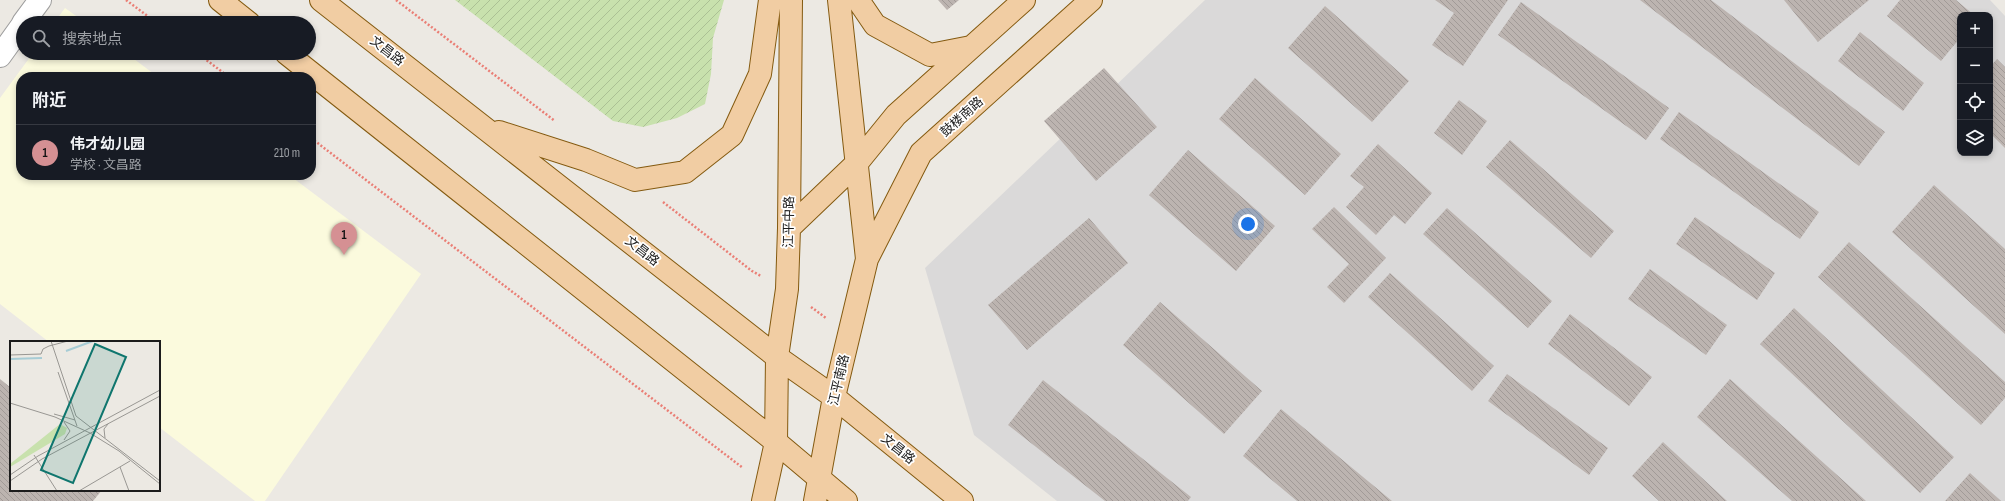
<!DOCTYPE html>
<html lang="zh">
<head>
<meta charset="utf-8">
<style>
	body { margin:0; font-family:"Sofia Sans Condensed","Noto Sans SC",sans-serif; background:#242831; color:#f1f3f6 }
	.controls { position:absolute; right:12px; top:12px; display:grid; overflow:hidden; border-radius:8px; box-shadow:0 2px 6px #0003 }
	.controls button { width:36px; height:36px; display:grid; place-items:center; padding:0; border:0; border-bottom:1px solid #363941; background:#171b24; color:#f1f3f6; font:20px sans-serif }
	.you { position:absolute; left:1248px; top:224px; width:14px; height:14px; margin:-10px; border:3px solid #fff; border-radius:50%; background:#1a73e8; box-shadow:0 0 0 6px #1a73e833 }
	.badge { display:grid; place-items:center; width:26px; height:26px; border-radius:50%; background:#d59093; color:#111; font-size:13px; font-weight:700 }
	.pin { position:absolute; translate:-50% -33px; filter:drop-shadow(0 1px 2px #0008) }
	.pin::after { content:''; position:absolute; top:21px; width:14px; height:12px; background:inherit; clip-path:polygon(0 0,100% 0,50% 100%) }
	.list { margin:0; padding:0; list-style:none }
	h2 { display:flex; justify-content:space-between; align-items:center; height:52px; margin:0; padding:0 16px; font-size:17px }
	h2 small { font-size:13px; font-weight:400; color:#9ea1a6 }
	.list li { display:grid; grid-template-columns:26px 1fr auto; gap:12px; align-items:center; box-sizing:border-box; height:56px; padding:0 16px; border-top:1px solid #363941 }
	.list b { display:block; font-size:15px; white-space:nowrap }
	.list p { margin:0; font-size:13px; white-space:nowrap; color:#9ea1a6 }
	.list em { font-size:13px; font-style:normal; color:#9ea1a6 }
	.icon { flex:none; width:22px; height:22px; fill:none; stroke:currentColor; stroke-width:2; stroke-linecap:round; stroke-linejoin:round }
	.map { position:relative; flex:none; width:2005px; height:501px; overflow:hidden }
	.search { position:absolute; background:#171b24; box-shadow:0 2px 6px #0003; left:16px; top:16px; width:300px; height:44px; display:flex; align-items:center; gap:10px; box-sizing:border-box; padding:0 14px; border-radius:22px; color:#9ea1a6; font-size:15px }
	.panel { position:absolute; background:#171b24; box-shadow:0 2px 6px #0003; left:16px; top:72px; width:300px; height:108px; border-radius:16px }
	.map>svg:first-child { display:block }
	.residential { fill:#dad9d9; fill-rule:evenodd }
	.education { fill:#fbfadd }
	.garden { fill:url(#garden-furrows) }
	.building { fill:url(#building-back-hatch) }
	.lines { fill:none; stroke-linecap:round; stroke-linejoin:round }
	.minor-casing { stroke:#9d9d9d; stroke-width:24 }
	.major-casing { stroke:#845a10; stroke-width:24 }
	.path { stroke:#ea7f76; stroke-width:2.5; stroke-dasharray:2 2; stroke-linecap:butt }
	.minor { stroke:#fff; stroke-width:22 }
	.major { stroke:#f1cda3; stroke-width:22 }
	.labels { text-anchor:middle; dominant-baseline:central; stroke-width:3.5; stroke-linejoin:round; paint-order:stroke }
	.street-label { font-size:13px; fill:#1c1c1c; stroke:#fff }
	.inset-river { fill:none; stroke:#a7ccd5; stroke-width:2 }
	.inset-road { fill:none; stroke:#999793; stroke-width:1 }
	.view { fill:#0f766e; fill-opacity:0.15; stroke:#0f766e; stroke-width:2 }
	.inset-edge { fill:none; stroke:#1c1c1c; stroke-width:2 }
</style>
</head>
<body>
<div class="map">
<svg width="2005" height="501" viewBox="0 0 2005 501">
	<defs>
		<pattern id="garden-furrows" width="10" height="10" patternUnits="userSpaceOnUse"><rect width="10" height="10" fill="#c8e1ad"/><path d="M-1 1l2-2M0 10L10 0M9 11l2-2" fill="none" stroke="#abc094"/></pattern>
		<pattern id="building-back-hatch" width="6" height="6" patternUnits="userSpaceOnUse"><rect width="6" height="6" fill="#bcb4b0"/><path d="M-1 5l2 2M0 0l6 6M5-1l2 2" fill="none" stroke="#a19a97"/></pattern>
	</defs>
	<rect width="100%" height="100%" fill="#ece9e3"/>
	<!-- residential -->
	<path class="residential" d="M1205,0H1990L2005,16V501H1057L974,435L925,268ZM1960,15H1990V153H1960Z"/>
	<!-- education -->
	<path class="education" d="M65,8L86,23H54Z
		M33,53H126L158,77H21V175H289L421,274L265,501H255L159,427V342H49L0,304V98Z"/>
	<!-- garden -->
	<path class="garden" d="M455,0H724L713,38L711,74L705,104L677,118L643,127L613,121Z"/>
	<!-- building -->
	<path class="building" d="M938,0H959L947,10Z
		M1435,0H1508L1463,66L1432,45L1454,13Z
		M1640,0H1711L1885,132L1859,166Z
		M1784,0H1869L1818,42Z
		M1900,0H1956L1974,15H1960V38L1941,61L1887,16Z
		M1521,2L1669,108L1646,140L1498,35Z
		M1325,6L1409,81L1372,122L1288,48Z
		M1860,32L1924,83L1903,111L1838,61Z
		M1997,59L2005,67V148L1990,133V67Z
		M1104,68L1157,127L1096,181L1044,121Z
		M1255,78L1341,154L1305,195L1219,119Z
		M1459,100L1487,121L1462,155L1434,133Z
		M1679,112L1819,212L1800,239L1660,139Z
		M1510,140L1614,231L1591,258L1486,167Z
		M1378,144L1432,193L1405,224L1394,215L1376,235L1346,207L1364,187L1350,176Z
		M1188,150L1275,226L1236,271L1149,195Z
		M1934,185L2005,249V334L1892,232Z
		M1334,207L1386,258L1344,303L1327,287L1349,264L1312,229Z
		M1447,208L1552,301L1528,328L1423,234Z
		M1695,217L1775,273L1757,300L1676,244Z
		M1089,218L1128,263L1027,350L988,305Z
		M1849,242L2005,382V398L1981,425L1818,277Z
		M1650,269L1727,325L1706,355L1628,299Z
		M1390,273L1494,366L1472,391L1368,297Z
		M1160,302L1262,391L1224,434L1123,345Z
		M1794,308L1954,457L1920,493L1760,344Z
		M1570,314L1652,377L1629,406L1548,344Z
		M1507,374L1608,448L1589,475L1488,401Z
		M0,379L11,388V490H102L93,501H0Z
		M1730,379L1866,501H1792L1697,417Z
		M1043,380L1191,497L1188,501H1105L1008,425Z
		M1281,409L1392,501H1297L1243,456Z
		M1663,442L1727,501H1659L1632,476Z
		M1970,473L2001,501H1945Z"/>
	<g class="lines">
		<defs>
			<path id="minor" d="M23,23L40,0
				M0,56L23,24"/>
			<path id="major" d="M220,0L249,23
				M321,0L777,357L834,397L962,501
				M839,0L867,259
				M858,0L875,25L930,55L971,47
				M286,53L776,442L846,501
				M499,132L586,160L635,180L685,172L732,135L760,74L770,0
				M789,228L857,163L896,115L1024,0
				M763,501L776,442L777,357L787,289L789,228L791,0
				M815,501L834,397L867,259L921,153L1091,0"/>
		</defs>
		<!-- minor casing -->
		<use href="#minor" class="minor-casing"/>
		<!-- major casing -->
		<use href="#major" class="major-casing"/>
		<!-- path -->
		<path class="path" d="M126,0L157,23
			M396,0L555,121
			M197,53L229,77
			M311,138L743,468
			M663,202L752,271L761,276
			M811,307L826,318"/>
		<!-- minor -->
		<use href="#minor" class="minor"/>
		<!-- major -->
		<use href="#major" class="major"/>
	</g>
	<g class="labels">
		<!-- street labels -->
		<g class="street-label">
			<text transform="translate(387 51) rotate(38)">文昌路</text>
			<text transform="translate(962 117) rotate(-42)">鼓楼南路</text>
			<text transform="translate(789 222) rotate(-89)">江平中路</text>
			<text transform="translate(642 251) rotate(38)">文昌路</text>
			<text transform="translate(839 380) rotate(-77)">江平南路</text>
			<text transform="translate(898 449) rotate(39)">文昌路</text>
		</g>
	</g>
	<!-- overview -->
	<g transform="translate(10 341)">
		<rect width="150" height="150" fill="#ece9e3"/>
		<path d="M50,83L57,87L55,93L0,126V123Z" fill="#c8e1ad"/>
		<path class="inset-river" d="M56,10L83,0M0,18L32,17"/>
		<path class="inset-road" d="M41,0L66,75L150,140M0,14L31,13L33,8L39,5L58,0M48,31L67,85M0,62L45,76L80,92L109,110L150,143M44,73L65,79M54,81L60,90L54,99M95,97L94,88L98,83M24,114L47,150M110,126L119,150M0,134L28,115L150,49M0,140L32,118L150,55M69,150L120,120"/>
		<path class="view" d="M85,3L116,16L63,142L31,129Z"/>
		<rect width="150" height="150" class="inset-edge"/>
	</g>
</svg>
<div class="controls">
<button>+</button>
<button>−</button>
<button><svg class="icon" aria-label="locate" viewBox="0 0 24 24"><circle cx="12" cy="12" r="6"/><path d="M12 2v4M12 18v4M2 12h4M18 12h4"/></svg></button>
<button><svg class="icon" aria-label="layers" viewBox="0 0 24 24"><path d="M12 4l9 5-9 5-9-5zM3 14l9 5 9-5"/></svg></button>
</div>
<div class="you"></div>
<div class="pin badge" style="left:344px;top:255px">1</div>
<div class="search"><svg class="icon" aria-label="search" viewBox="0 0 24 24"><circle cx="10" cy="10" r="6"/><path d="M15 15l6 6"/></svg>搜索地点</div>
<section class="panel">
<h2>附近<small></small></h2>
<ul class="list">
<li><span class="badge">1</span><div><b>伟才幼儿园</b><p>学校 · 文昌路</p></div><em>210 m</em></li>
</ul>
</section>
</div>
</body>
</html>
